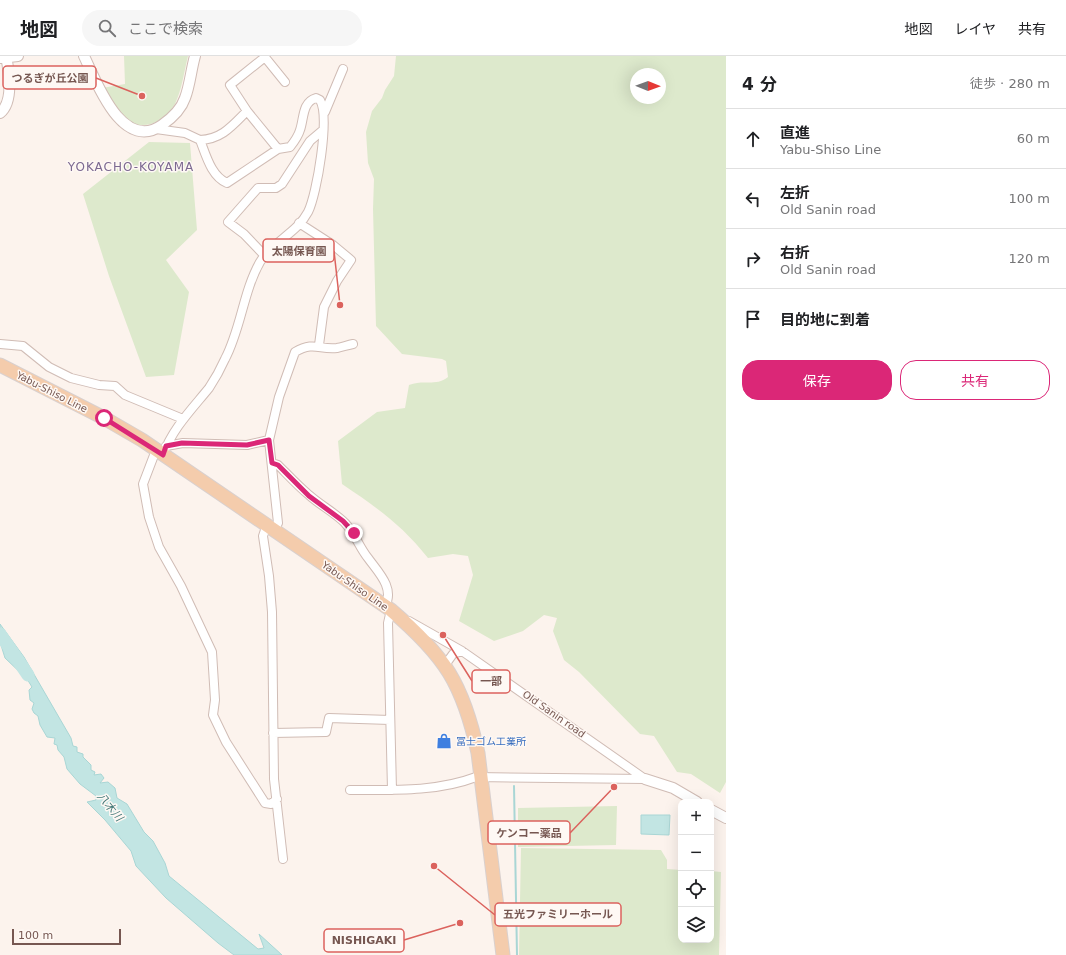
<!DOCTYPE html>
<html lang="ja">
<head>
<meta charset="utf-8">
<style>
	body { margin:0; font-family:"DejaVu Sans","Noto Sans JP",sans-serif; background:#f6f6f6; color:#202124 }
	.controls { position:absolute; right:12px; bottom:12px; display:grid; overflow:hidden; border-radius:8px; box-shadow:0 4px 16px #0002 }
	.controls button { width:36px; height:36px; display:grid; place-items:center; padding:0; border:0; border-bottom:1px solid #e0e0e0; background:#fff; color:#202124; font:20px sans-serif }
	.compass { position:absolute; left:630px; top:12px; width:36px; height:36px; border-radius:50%; background:#fff; box-shadow:0 4px 16px #0002; rotate:91deg }
	.scale { position:absolute; left:12px; bottom:10px; width:109px; box-sizing:border-box; padding-left:4px; border:2px solid #765751; border-top:0; font-size:11px; line-height:14px; white-space:nowrap; color:#765751; -webkit-text-stroke:3px #fef8f4; paint-order:stroke }
	.stop { position:absolute; width:12px; height:12px; margin:-9px; border:3px solid #db2777; border-radius:50%; background:#fff }
	.stop.end { background:#db2777; border-color:#fff; box-shadow:0 1px 4px #0008 }
	.list { margin:0; padding:0; list-style:none }
	h2 { display:flex; justify-content:space-between; align-items:center; height:52px; margin:0; padding:0 16px; font-size:17px }
	h2 small { font-size:13px; font-weight:400; color:#757577 }
	.list li { display:grid; grid-template-columns:26px 1fr auto; gap:12px; align-items:center; box-sizing:border-box; height:60px; padding:0 16px; border-top:1px solid #e0e0e0 }
	.list b { display:block; font-size:15px; white-space:nowrap }
	.list p { margin:0; font-size:13px; white-space:nowrap; color:#757577 }
	.list em { font-size:13px; font-style:normal; color:#757577 }
	.actions { display:flex; gap:8px; padding:12px 16px }
	.actions a { flex:1; padding:9px 0; border:1px solid #db2777; border-radius:16px; text-align:center; font-size:14px; color:#db2777 }
	.actions .main { background:#db2777; color:#fff }
	.icon { flex:none; width:22px; height:22px; fill:none; stroke:currentColor; stroke-width:2; stroke-linecap:round; stroke-linejoin:round }
	.map { position:relative; flex:none; width:726px; height:899px; overflow:hidden }
	header { display:flex; align-items:center; gap:24px; box-sizing:border-box; height:56px; padding:0 20px; background:#fff; border-bottom:1px solid #e0e0e0 }
	header strong { font-size:19px }
	nav { display:flex; gap:22px; margin-inline-start:auto; font-size:14px }
	.search { width:280px; height:36px; background:#f6f6f6; display:flex; align-items:center; gap:10px; box-sizing:border-box; padding:0 14px; border-radius:22px; color:#757577; font-size:15px }
	main { display:flex }
	aside { flex:1; background:#fff }
	.map>svg:first-child { display:block }
	.green { fill:#dde9cc; fill-rule:evenodd }
	.water { fill:#c2e5e3; stroke:#a9d6d5 }
	.lines { fill:none; stroke-linecap:round; stroke-linejoin:round }
	.stream { stroke:#a9d6d5; stroke-width:2 }
	.river { stroke:#c2e5e3; stroke-width:13 }
	.minor-casing { stroke:#d0bcb5; stroke-width:10 }
	.tertiary-casing { stroke:#d0bcb5; stroke-width:12 }
	.primary-casing { stroke:#d9d0ce; stroke-width:15 }
	.minor { stroke:#fff; stroke-width:8 }
	.tertiary { stroke:#fff; stroke-width:10 }
	.primary { stroke:#f4ccac; stroke-width:13 }
	.route { stroke:#db2777; stroke-width:5 }
	.labels { text-anchor:middle; dominant-baseline:central; stroke-width:3; stroke-linejoin:round; paint-order:stroke }
	.street-label { font-size:10px; fill:#765751; stroke:#fef8f4 }
	.shop-label { font-size:10px; fill:#366cbe; stroke:#fef8f4; text-anchor:start }
	.water-label { font-size:11px; font-style:italic; fill:#457978; stroke:#fef8f4 }
	.quarter-label { font-size:12px; letter-spacing:1px; fill:#7c6991; stroke:#fef8f4 }
	.leader { fill:none; stroke:#db625d; stroke-width:1.5 }
	.callout-dot { fill:#db625d; stroke:#fef8f4; stroke-width:1.5 }
	.callout { fill:#fef8f4; stroke:#db625d; stroke-width:1.5 }
	.callout-label { font-size:11px; text-anchor:middle; font-weight:bold; fill:#765751 }
</style>
</head>
<body>
<header>
<strong>地図</strong>
<div class="search"><svg class="icon" aria-label="search" viewBox="0 0 24 24"><circle cx="10" cy="10" r="6"/><path d="M15 15l6 6"/></svg>ここで検索</div>
<nav><a>地図</a><a>レイヤ</a><a>共有</a></nav>
</header>
<main>
<div class="map">
<svg width="726" height="899" viewBox="0 0 726 899">
	<rect width="100%" height="100%" fill="#fcf3ed"/>
	<!-- green -->
	<path class="green" d="M124,0H188C184,16 182,33 175,48C162,71 135,77 116,57C110,50 107,40 102,32L125,28Z
		M396,0H726V726L720,737L691,718L677,716L654,680L640,678L579,616L564,604L553,575L557,562L544,559L523,575L494,585L459,565L473,519L468,500L453,498L428,502C402,469 376,451 342,428L338,385L377,356L405,352L409,329C424,323 435,331 448,321L446,305L442,303L402,298L376,270L373,153L374,123L368,107L366,76L372,55L382,42L385,34L394,20ZM636,18H660V42H636Z
		M149,86L190,87L197,174L166,204L189,236L174,319L146,321L109,220L83,138Z
		M617,750L616,789L518,791V752Z
		M521,792L661,794L667,804V813L681,814V884H711V815L721,816L719,899H519Z"/>
	<!-- water -->
	<path class="water" d="M0,568L24,601L71,682L73,690L77,691V696L83,698V701L91,709V714L95,716L94,719L101,718L104,722L100,727L108,726L115,732L117,742L127,748L144,776L153,785L165,807L169,820L258,893L264,892L259,878L282,899H234L218,887L166,842L136,810L131,795L105,764L87,746L96,744V740L80,728L67,713L64,701L58,694L57,689L54,688L55,682L47,681L40,669L38,660L34,657L32,653L34,647L30,644L29,634L32,631L27,623L5,602L0,586Z
		M641,759H670L669,779L641,778Z"/>
	<g class="lines">
		<!-- stream -->
		<path class="stream" d="M514,730L517,899"/>
		<!-- river -->
		<path class="river" d="M0,578L28,619"/>
		<defs>
			<path id="minor" d="M264,0L285,26
				M247,55L230,29L265,1
				M325,56L343,13
				M156,73L185,77L200,84C206,99 211,120 227,127L278,93L290,91C294,86 298,81 300,74C304,63 302,46 316,42L320,44C330,61 317,138 308,156C297,177 272,186 260,206C243,236 241,273 225,303C221,312 215,323 209,332C192,353 172,373 163,399
				M200,84C222,83 232,70 247,55L278,93
				M299,167L333,189L351,204L337,225L324,251L319,289
				M265,200L244,178L228,166L258,132H276L282,128L310,85L323,74
				M0,288L23,290L49,311L71,322L99,329L115,330L125,339L183,363
				M166,390L183,387L247,389L269,384
				M156,394L143,428L149,461L159,491L181,530L212,596L215,644L213,659L226,686L265,747L271,748L277,743
				M272,407L278,409C288,419 298,430 309,439C320,449 334,456 345,467C356,479 359,491 368,502C378,516 395,532 385,550
				M409,565L462,595L645,723
				M445,609L453,598L462,595
				M273,677L326,676L329,662L390,664
				M350,734C392,734 437,736 476,721L645,723
				M392,734L388,567L391,554L394,556
				M283,803L274,723L272,556L269,520L263,480L265,474L275,473L278,467L269,384L279,341L295,296C314,285 319,294 337,292C342,291 348,289 353,288"/>
			<path id="tertiary" d="M84,0C96,25 122,97 162,69C172,62 181,54 185,42C190,29 191,14 195,0
				M0,2L18,0
				M0,57C14,46 9,15 6,0
				M645,723L673,732L697,746
				M711,754L726,762"/>
			<path id="primary" d="M0,309L104,362L142,384L391,554C445,600 463,628 478,697L503,899"/>
		</defs>
		<!-- minor casing -->
		<use href="#minor" class="minor-casing"/>
		<!-- tertiary casing -->
		<use href="#tertiary" class="tertiary-casing"/>
		<!-- primary casing -->
		<use href="#primary" class="primary-casing"/>
		<!-- minor -->
		<use href="#minor" class="minor"/>
		<!-- tertiary -->
		<use href="#tertiary" class="tertiary"/>
		<!-- primary -->
		<use href="#primary" class="primary"/>
	</g>
	<g class="lines">
		<!-- route -->
		<path class="route" d="M104,362L163,399L166,390L182,387L247,389L269,384L272,407L278,409L309,440L343,465L354,477"/>
	</g>
	<!-- icons -->
	<defs>
		<symbol id="shop-bare" viewBox="-9 -9 18 18"><path d="M-5-2.5h2.3a2.7 3.5 0 0 1 5.4 0H5L5.5 6h-11ZM-1.5-2.5h3a1.5 2.3 0 0 0-3 0Z" fill="#3f7fe0" stroke="#fef8f4" stroke-width="2.5" paint-order="stroke"/></symbol>
	</defs>
	<g fill-rule="evenodd">
		<use href="#shop-bare" x="433" y="674" width="22" height="22"/>
	</g>
	<g class="labels">
		<!-- street labels -->
		<g class="street-label">
			<text transform="translate(52 336) rotate(27)">Yabu-Shiso Line</text>
			<text transform="translate(355 530) rotate(35)">Yabu-Shiso Line</text>
			<text transform="translate(554 658) rotate(35)">Old Sanin road</text>
		</g>
		<!-- shop labels -->
		<g class="shop-label">
			<text x="456" y="685">冨士ゴム工業所</text>
		</g>
		<!-- water labels -->
		<g class="water-label">
			<text transform="translate(110 751) rotate(50)">八木川</text>
		</g>
		<!-- quarter labels -->
		<g class="quarter-label">
			<text x="131" y="111">YOKACHO-KOYAMA</text>
		</g>
	</g>
	<!-- callouts -->
	<path class="leader" d="M142 40L96 22M340 249L334 195M443 579L472 625M614 731L570 777M434 810L495 859M460 867L404 884"/>
	<g class="callout-dot">
		<circle cx="142" cy="40" r="4"/>
		<circle cx="340" cy="249" r="4"/>
		<circle cx="443" cy="579" r="4"/>
		<circle cx="614" cy="731" r="4"/>
		<circle cx="434" cy="810" r="4"/>
		<circle cx="460" cy="867" r="4"/>
	</g>
	<g class="callout">
		<rect x="3" y="10" width="93" height="23" rx="4"/>
		<rect x="263" y="183" width="71" height="23" rx="4"/>
		<rect x="472" y="614" width="38" height="23" rx="4"/>
		<rect x="488" y="765" width="82" height="23" rx="4"/>
		<rect x="495" y="847" width="126" height="23" rx="4"/>
		<rect x="324" y="873" width="80" height="23" rx="4"/>
	</g>
	<g class="callout-label">
		<text x="50" y="26">つるぎが丘公園</text>
		<text x="299" y="199">太陽保育園</text>
		<text x="491" y="629">一部</text>
		<text x="529" y="781">ケンコー薬品</text>
		<text x="558" y="862">五光ファミリーホール</text>
		<text x="364" y="888">NISHIGAKI</text>
	</g>
</svg>
<div class="controls">
<button>+</button>
<button>−</button>
<button><svg class="icon" aria-label="locate" viewBox="0 0 24 24"><circle cx="12" cy="12" r="6"/><path d="M12 2v4M12 18v4M2 12h4M18 12h4"/></svg></button>
<button><svg class="icon" aria-label="layers" viewBox="0 0 24 24"><path d="M12 4l9 5-9 5-9-5zM3 14l9 5 9-5"/></svg></button>
</div>
<svg class="compass" viewBox="-18 -18 36 36"><path d="M0-13l5 13h-10z" fill="#e53935"/><path d="M0 13l5-13h-10z" fill="#757577"/></svg>
<div class="scale">100 m</div>
<div class="stop" style="left:104px;top:362px"></div>
<div class="stop end" style="left:354px;top:477px"></div>
</div>
<aside>
<h2>4 分<small>徒歩 · 280 m</small></h2>
<ul class="list">
<li><svg class="icon" aria-label="ahead" viewBox="0 0 24 24"><path d="M12 20V5M6 11l6-6 6 6"/></svg><div><b>直進</b><p>Yabu-Shiso Line</p></div><em>60 m</em></li>
<li><svg class="icon" aria-label="left" viewBox="0 0 24 24"><path d="M17 20v-9H6M10 6l-5 5 5 5"/></svg><div><b>左折</b><p>Old Sanin road</p></div><em>100 m</em></li>
<li><svg class="icon" aria-label="right" viewBox="0 0 24 24"><path d="M7 20v-9h11M14 6l5 5-5 5"/></svg><div><b>右折</b><p>Old Sanin road</p></div><em>120 m</em></li>
<li><svg class="icon" aria-label="arrive" viewBox="0 0 24 24"><path d="M6 21V4h12l-3 4 3 4H6"/></svg><div><b>目的地に到着</b></div></li>
</ul>
<div class="actions"><a class="main">保存</a><a>共有</a></div>
</aside>
</main>
</body>
</html>
